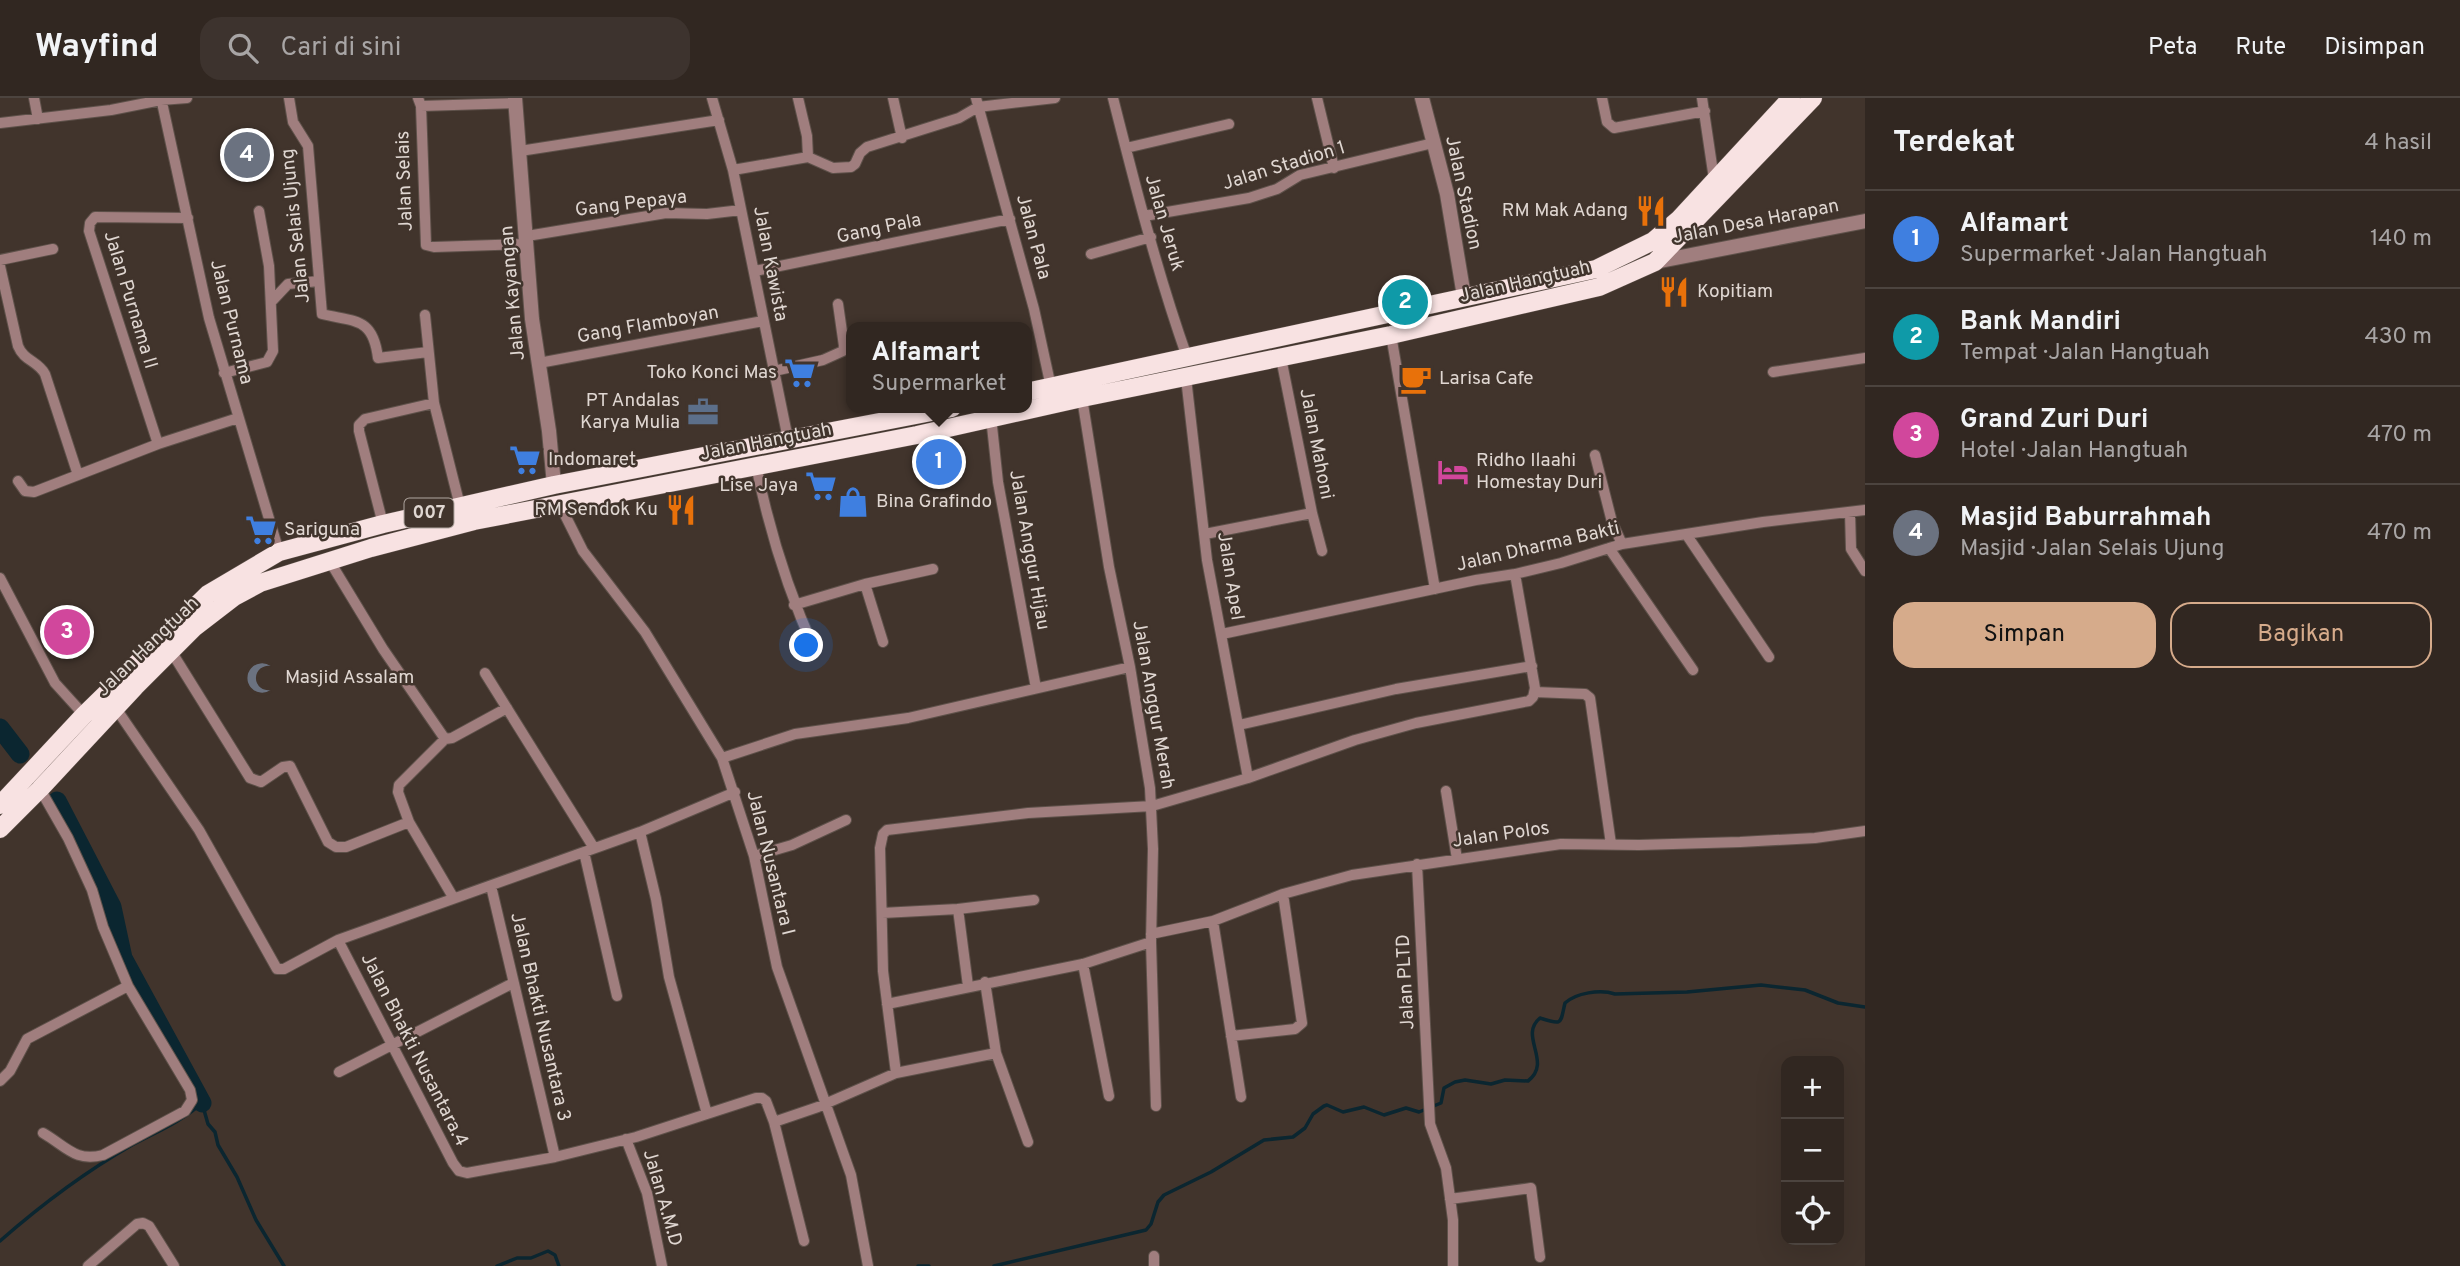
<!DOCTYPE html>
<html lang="id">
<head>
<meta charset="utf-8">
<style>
	body { margin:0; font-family:Overpass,sans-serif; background:#3d332e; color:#f1f3f6 }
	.controls { position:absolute; right:21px; bottom:21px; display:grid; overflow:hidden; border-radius:14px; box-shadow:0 7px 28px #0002 }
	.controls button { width:63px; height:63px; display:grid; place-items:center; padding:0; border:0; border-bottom:2px solid #4c443f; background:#312721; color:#f1f3f6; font:35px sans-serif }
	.you { position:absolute; left:807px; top:548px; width:24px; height:24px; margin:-18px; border:5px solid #fff; border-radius:50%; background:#1a73e8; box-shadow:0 0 0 10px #1a73e833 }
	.badge { display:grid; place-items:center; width:46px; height:46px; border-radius:50%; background:#d6ab8b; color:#fff; font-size:23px; font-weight:700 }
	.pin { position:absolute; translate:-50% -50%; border:4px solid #fff; box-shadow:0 2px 7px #0006 }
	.popup { position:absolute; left:846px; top:224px; width:186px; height:91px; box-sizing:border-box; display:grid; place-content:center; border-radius:14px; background:#312721; filter:drop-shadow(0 2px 5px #0005); font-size:23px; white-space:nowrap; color:#a8a5a5 }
	.popup b { font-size:26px; color:#f1f3f6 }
	.popup::after { content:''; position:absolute; left:50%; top:100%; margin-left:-14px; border:14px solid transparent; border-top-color:#312721 }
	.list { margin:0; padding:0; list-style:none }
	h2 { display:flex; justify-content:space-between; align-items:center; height:91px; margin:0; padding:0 28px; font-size:30px }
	h2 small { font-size:23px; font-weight:400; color:#a8a5a5 }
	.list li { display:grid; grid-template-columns:46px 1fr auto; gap:21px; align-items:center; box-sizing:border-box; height:98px; padding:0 28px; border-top:2px solid #4c443f }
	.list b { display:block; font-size:26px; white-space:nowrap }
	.list p { margin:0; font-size:23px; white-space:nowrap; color:#a8a5a5 }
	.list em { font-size:23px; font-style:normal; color:#a8a5a5 }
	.actions { display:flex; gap:14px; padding:21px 28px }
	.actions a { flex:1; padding:16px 0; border:2px solid #d6ab8b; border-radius:21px; text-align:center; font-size:24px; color:#d6ab8b }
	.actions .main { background:#d6ab8b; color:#111 }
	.icon { flex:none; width:38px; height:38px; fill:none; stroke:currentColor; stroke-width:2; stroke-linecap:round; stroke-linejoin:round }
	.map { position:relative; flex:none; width:1865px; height:1168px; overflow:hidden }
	header { display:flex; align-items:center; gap:42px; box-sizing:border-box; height:98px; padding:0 35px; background:#312721; border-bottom:2px solid #4c443f }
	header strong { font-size:33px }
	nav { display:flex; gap:38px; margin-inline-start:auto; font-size:24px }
	.search { width:490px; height:63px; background:#3d332e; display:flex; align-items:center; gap:18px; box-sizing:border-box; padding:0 24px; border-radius:21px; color:#a8a5a5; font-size:26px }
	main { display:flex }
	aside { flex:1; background:#312721 }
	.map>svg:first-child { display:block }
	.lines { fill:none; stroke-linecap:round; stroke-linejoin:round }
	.stream { stroke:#0b2630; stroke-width:3.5 }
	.river { stroke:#0b2630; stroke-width:19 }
	.minor-casing { stroke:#5e514a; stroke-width:12 }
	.tertiary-casing { stroke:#5e514a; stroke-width:16 }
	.trunk-casing { stroke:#5e514a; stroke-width:19 }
	.minor { stroke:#a07e7e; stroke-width:10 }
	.tertiary { stroke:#a07e7e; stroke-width:14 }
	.trunk { stroke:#f8e2e2; stroke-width:18 }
	.labels { text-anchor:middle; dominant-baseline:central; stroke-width:5; stroke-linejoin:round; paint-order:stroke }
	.shield { fill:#41342c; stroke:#b0a6a0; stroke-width:2 }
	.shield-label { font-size:18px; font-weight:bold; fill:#e0d7d2 }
	.street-label { font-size:19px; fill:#e0d7d2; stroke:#41342c }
	.poi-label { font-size:19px; fill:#e0d7d2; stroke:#41342c; text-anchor:start }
</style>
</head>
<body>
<header>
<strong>Wayfind</strong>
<div class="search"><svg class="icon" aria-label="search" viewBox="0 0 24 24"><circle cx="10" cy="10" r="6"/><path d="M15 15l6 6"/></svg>Cari di sini</div>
<nav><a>Peta</a><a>Rute</a><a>Disimpan</a></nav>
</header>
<main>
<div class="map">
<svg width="1865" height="1168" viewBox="0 0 1865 1168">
	<rect width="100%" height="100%" fill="#41342c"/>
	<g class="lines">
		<!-- stream -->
		<path class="stream" d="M0,1143C41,1107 85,1074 132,1047C156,1034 181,1024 202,1005L208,1026L215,1034L218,1047L237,1079L256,1122L284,1168
			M497,1168L517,1160H531L548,1153L555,1157L559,1168
			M918,1168H929
			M994,1168L1146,1132L1151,1126L1158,1104L1164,1097L1211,1074L1264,1042L1293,1039L1305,1030L1313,1016L1324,1008L1327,1007L1343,1014L1364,1009L1384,1017L1406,1010L1419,1014L1441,1005L1444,990L1455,984L1465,982L1491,986L1505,982L1528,983C1553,964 1518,938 1540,920C1564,928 1560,925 1565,905C1576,895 1600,891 1615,896L1687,894L1761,887L1805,892L1838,905L1865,909"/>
		<!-- river -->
		<path class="river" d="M0,630L20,656
			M57,703L112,809L123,860L202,1005"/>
		<defs>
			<path id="minor" d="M34,0L38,21
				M161,0L209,220L279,454
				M289,0L293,24L308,48L322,216C355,224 373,219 378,260L428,254
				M418,0L421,8L426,147L434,149L527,146
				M712,0L733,72L788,341
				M798,0L807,38L808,59
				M893,0L902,40
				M976,0L1034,211L1051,289
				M1113,0C1135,87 1157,174 1187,259
				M1317,0L1334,70
				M1602,0L1607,24L1614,30L1705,13
				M1702,0L1714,81
				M421,8L516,5
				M0,25L111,12L161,2L187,0
				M1126,50L1229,26
				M520,53L719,22
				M733,72L808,59L833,70L851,69L855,66L860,55L867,49L959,20L978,9L1055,0
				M1144,118L1249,100L1277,91L1300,77L1433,45
				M527,138L666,115L707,116L741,112
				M1091,156L1151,139
				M0,162L53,151
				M0,168L18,248C24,263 38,263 45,276L78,377
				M755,173L1010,121
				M272,203L288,186L319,183
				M425,217L434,305L460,408
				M1391,237L1435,491
				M539,265L763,223
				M774,273L823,262L843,253L844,248L838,206
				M1773,274L1865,260
				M224,275L267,264L273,253L269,168L259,113
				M1186,280L1207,462L1248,680
				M1082,300L1109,469L1130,569L1150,690L1153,751L1151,844L1156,1008
				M991,319L998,384L1036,590
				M158,346L89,133L90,125L95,119L188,120
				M1595,357L1612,424L1622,446
				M756,367C769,432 788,493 815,553
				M18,383L25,393L34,394L158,346L238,320
				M559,405L583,453L645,534L722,660L754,758L777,869L851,1077L868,1168
				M1850,414L1851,451L1865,473
				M1312,415L1322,453
				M383,426L359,333V327L365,321L434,305
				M1205,436L1312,415L1281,260
				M1686,436L1769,559
				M1609,450L1693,572
				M329,462L383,551L445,641L452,640L507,610
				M0,480L55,585L84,617
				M865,486L883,544
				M794,507L865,486L933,471
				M1222,536L1476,482L1515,476L1561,465L1622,446L1763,424L1865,412
				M171,553L250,680L261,684L283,669L290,668L328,744L336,749H346L409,724L453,799
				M485,575L594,750
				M1535,594L1585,596L1590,600L1611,746
				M115,609L199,732L277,871H284L338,842L640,734L735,694
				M1239,627L1396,591L1532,568
				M722,660L795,636L908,620L1130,569
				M40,691L68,740L92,792L103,829L128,888L190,992L192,1002L185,1013L103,1057C75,1064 67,1049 43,1035
				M1446,693L1457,761
				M409,724L398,694L399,687L445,641
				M640,734L656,801L669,879L707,1016
				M584,754L617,898
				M754,758L792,747L846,722
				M1417,766L1430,1026L1446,1070L1453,1122V1168
				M491,788L555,1059
				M958,811L968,888
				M882,815L958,811L1034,802
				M1213,823L1241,999
				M1151,836L1213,823L1283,796L1352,777L1561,746L1639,747L1740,744L1815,740L1865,733
				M338,842L453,1065L459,1073L467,1075L555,1059L636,1039L756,1000H762L766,1003L774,1024L818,1009L896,975L996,955L985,884
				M1083,866L1109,998
				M887,906L1083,866L1151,844
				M1231,938L1295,931L1302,925L1283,796
				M996,955L1028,1044
				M339,974L513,885
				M896,975L883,873L880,750L883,736L887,732L1028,715L1152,708L1248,680L1355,642L1416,625L1529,603L1533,599L1535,590L1515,476
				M0,983L10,973L27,941L128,888
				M774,1024L804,1143
				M626,1041L647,1095L662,1168
				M1450,1101L1531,1090L1540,1159
				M1154,1158V1168
				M88,1168L137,1126L143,1125L149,1128L174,1168"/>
			<path id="tertiary" d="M515,0L532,221L549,333L554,387
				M1422,0L1447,96L1464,198
				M1655,164L1865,123"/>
			<path id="trunk" d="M1026,294L1596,171L1653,143L1679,121L1791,0
				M0,707L84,617L208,496L279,454L383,426L554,387L952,310
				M0,731L40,691L135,589L195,529L234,499L260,485L371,450L474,423L917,337L1082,300L1391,237L1599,189L1655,164L1813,0"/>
		</defs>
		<!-- minor casing -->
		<use href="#minor" class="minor-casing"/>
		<!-- tertiary casing -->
		<use href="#tertiary" class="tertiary-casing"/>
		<!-- trunk casing -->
		<use href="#trunk" class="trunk-casing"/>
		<!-- minor -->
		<use href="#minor" class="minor"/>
		<!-- tertiary -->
		<use href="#tertiary" class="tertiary"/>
		<!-- trunk -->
		<use href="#trunk" class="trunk"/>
	</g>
	<!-- icons -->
	<defs>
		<symbol id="restaurant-bare" viewBox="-9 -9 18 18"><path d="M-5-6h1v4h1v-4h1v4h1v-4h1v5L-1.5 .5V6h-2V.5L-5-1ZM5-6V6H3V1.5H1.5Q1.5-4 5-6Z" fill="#e8710a" stroke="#41342c" stroke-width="2.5" paint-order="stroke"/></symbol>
		<symbol id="supermarket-bare" viewBox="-9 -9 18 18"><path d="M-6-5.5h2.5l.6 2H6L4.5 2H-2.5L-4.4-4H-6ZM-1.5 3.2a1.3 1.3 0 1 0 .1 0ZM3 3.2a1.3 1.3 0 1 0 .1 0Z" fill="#3f7fe0" stroke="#41342c" stroke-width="2.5" paint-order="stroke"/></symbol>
		<symbol id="cafe-bare" viewBox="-9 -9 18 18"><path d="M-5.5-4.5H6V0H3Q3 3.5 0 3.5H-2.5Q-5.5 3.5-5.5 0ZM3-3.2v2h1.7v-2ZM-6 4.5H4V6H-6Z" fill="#e8710a" stroke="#41342c" stroke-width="2.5" paint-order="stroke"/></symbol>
		<symbol id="office-bare" viewBox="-9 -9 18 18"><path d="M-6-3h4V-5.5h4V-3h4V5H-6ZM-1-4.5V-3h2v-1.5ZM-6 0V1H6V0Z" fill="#5c6f8a" stroke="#41342c" stroke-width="2.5" paint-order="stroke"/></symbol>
		<symbol id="hotel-bare" viewBox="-9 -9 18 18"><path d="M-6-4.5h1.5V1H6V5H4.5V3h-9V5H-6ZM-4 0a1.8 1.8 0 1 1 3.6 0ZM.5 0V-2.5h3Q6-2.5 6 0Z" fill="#d1479c" stroke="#41342c" stroke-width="2.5" paint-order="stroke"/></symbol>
		<symbol id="shop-bare" viewBox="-9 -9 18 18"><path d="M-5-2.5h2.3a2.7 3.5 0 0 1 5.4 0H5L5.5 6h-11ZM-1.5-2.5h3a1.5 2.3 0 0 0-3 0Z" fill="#3f7fe0" stroke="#41342c" stroke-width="2.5" paint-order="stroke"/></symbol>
		<symbol id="mosque-bare" viewBox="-9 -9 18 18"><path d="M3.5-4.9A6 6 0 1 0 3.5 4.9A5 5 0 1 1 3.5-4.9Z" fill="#6b7280" stroke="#41342c" stroke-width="2.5" paint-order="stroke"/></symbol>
	</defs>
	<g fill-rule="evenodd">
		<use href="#restaurant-bare" x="1629" y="91" width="44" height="44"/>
		<use href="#restaurant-bare" x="1652" y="172" width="44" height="44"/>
		<use href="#supermarket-bare" x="778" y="253" width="44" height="44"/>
		<use href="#cafe-bare" x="1394" y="259" width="44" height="44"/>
		<use href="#office-bare" x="681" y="292" width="44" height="44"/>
		<use href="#supermarket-bare" x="503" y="340" width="44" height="44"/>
		<use href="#hotel-bare" x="1431" y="352" width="44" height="44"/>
		<use href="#supermarket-bare" x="799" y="366" width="44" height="44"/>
		<use href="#shop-bare" x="831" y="382" width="44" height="44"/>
		<use href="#restaurant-bare" x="659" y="390" width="44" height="44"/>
		<use href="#supermarket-bare" x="239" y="410" width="44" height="44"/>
		<use href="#mosque-bare" x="240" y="558" width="44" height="44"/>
	</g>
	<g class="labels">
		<!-- shield labels -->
		<rect class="shield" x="404.5" y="400.5" width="49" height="29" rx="5"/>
		<g class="shield-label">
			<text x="429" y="415">007</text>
		</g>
		<!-- street labels -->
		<g class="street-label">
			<text transform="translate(1284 68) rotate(-17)">Jalan Stadion 1</text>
			<text transform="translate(405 83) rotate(-92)">Jalan Selais</text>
			<text transform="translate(1463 95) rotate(78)">Jalan Stadion</text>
			<text transform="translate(631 106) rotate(-7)">Gang Pepaya</text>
			<text transform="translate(1756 124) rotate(-11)">Jalan Desa Harapan</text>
			<text transform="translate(1164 125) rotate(74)">Jalan Jeruk</text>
			<text transform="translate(296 128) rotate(-96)">Jalan Selais Ujung</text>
			<text transform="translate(879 131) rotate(-12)">Gang Pala</text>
			<text transform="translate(1033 139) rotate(75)">Jalan Pala</text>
			<text transform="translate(770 166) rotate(79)">Jalan Kawista</text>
			<text transform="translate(1525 184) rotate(-13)">Jalan Hangtuah</text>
			<text transform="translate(513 195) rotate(-95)">Jalan Kayangan</text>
			<text transform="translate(130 202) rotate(73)">Jalan Purnama II</text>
			<text transform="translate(231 224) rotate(76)">Jalan Purnama</text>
			<text transform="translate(648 227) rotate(-10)">Gang Flamboyan</text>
			<text transform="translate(766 344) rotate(-11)">Jalan Hangtuah</text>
			<text transform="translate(1316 346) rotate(79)">Jalan Mahoni</text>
			<text transform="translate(1538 449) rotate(-13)">Jalan Dharma Bakti</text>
			<text transform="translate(1029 452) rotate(80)">Jalan Anggur Hijau</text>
			<text transform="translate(1230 478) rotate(81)">Jalan Apel</text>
			<text transform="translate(148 549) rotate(-44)">Jalan Hangtuah</text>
			<text transform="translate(1153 607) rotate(80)">Jalan Anggur Merah</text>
			<text transform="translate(1501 737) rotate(-8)">Jalan Polos</text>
			<text transform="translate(770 765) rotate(76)">Jalan Nusantara I</text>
			<text transform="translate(1406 884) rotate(-93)">Jalan PLTD</text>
			<text transform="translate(540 919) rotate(77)">Jalan Bhakti Nusantara 3</text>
			<text transform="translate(414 952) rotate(63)">Jalan Bhakti Nusantara.4</text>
			<text transform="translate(662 1100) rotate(74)">Jalan A.M.D</text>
		</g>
		<!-- poi labels -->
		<g class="poi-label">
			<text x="1628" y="113" text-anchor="end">RM Mak Adang</text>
			<text x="1697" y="194">Kopitiam</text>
			<text x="777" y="275" text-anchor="end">Toko Konci Mas</text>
			<text x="1439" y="281">Larisa Cafe</text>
			<text x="680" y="303" text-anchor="end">PT Andalas<tspan x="680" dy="22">Karya Mulia</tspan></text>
			<text x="548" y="362">Indomaret</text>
			<text x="1476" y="363">Ridho Ilaahi<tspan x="1476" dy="22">Homestay Duri</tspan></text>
			<text x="798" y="388" text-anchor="end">Lise Jaya</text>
			<text x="876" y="404">Bina Grafindo</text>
			<text x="658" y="412" text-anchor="end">RM Sendok Ku</text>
			<text x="284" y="432">Sariguna</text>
			<text x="285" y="580">Masjid Assalam</text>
		</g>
	</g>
</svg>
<div class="controls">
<button>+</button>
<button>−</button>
<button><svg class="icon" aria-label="locate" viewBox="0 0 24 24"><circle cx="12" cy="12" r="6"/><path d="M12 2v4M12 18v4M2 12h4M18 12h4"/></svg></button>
</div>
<div class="you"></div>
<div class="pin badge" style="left:939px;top:364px;background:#3f7fe0">1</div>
<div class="popup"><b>Alfamart</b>Supermarket</div>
<div class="pin badge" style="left:1405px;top:204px;background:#0f9aa8">2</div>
<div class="pin badge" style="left:67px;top:534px;background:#d1479c">3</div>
<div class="pin badge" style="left:247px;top:57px;background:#6b7280">4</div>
</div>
<aside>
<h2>Terdekat<small>4 hasil</small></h2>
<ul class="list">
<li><span class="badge" style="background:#3f7fe0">1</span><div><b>Alfamart</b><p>Supermarket · Jalan Hangtuah</p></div><em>140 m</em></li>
<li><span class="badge" style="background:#0f9aa8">2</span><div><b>Bank Mandiri</b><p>Tempat · Jalan Hangtuah</p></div><em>430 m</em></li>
<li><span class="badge" style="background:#d1479c">3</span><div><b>Grand Zuri Duri</b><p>Hotel · Jalan Hangtuah</p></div><em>470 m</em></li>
<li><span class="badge" style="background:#6b7280">4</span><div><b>Masjid Baburrahmah</b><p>Masjid · Jalan Selais Ujung</p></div><em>470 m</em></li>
</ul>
<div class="actions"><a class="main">Simpan</a><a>Bagikan</a></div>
</aside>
</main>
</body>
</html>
